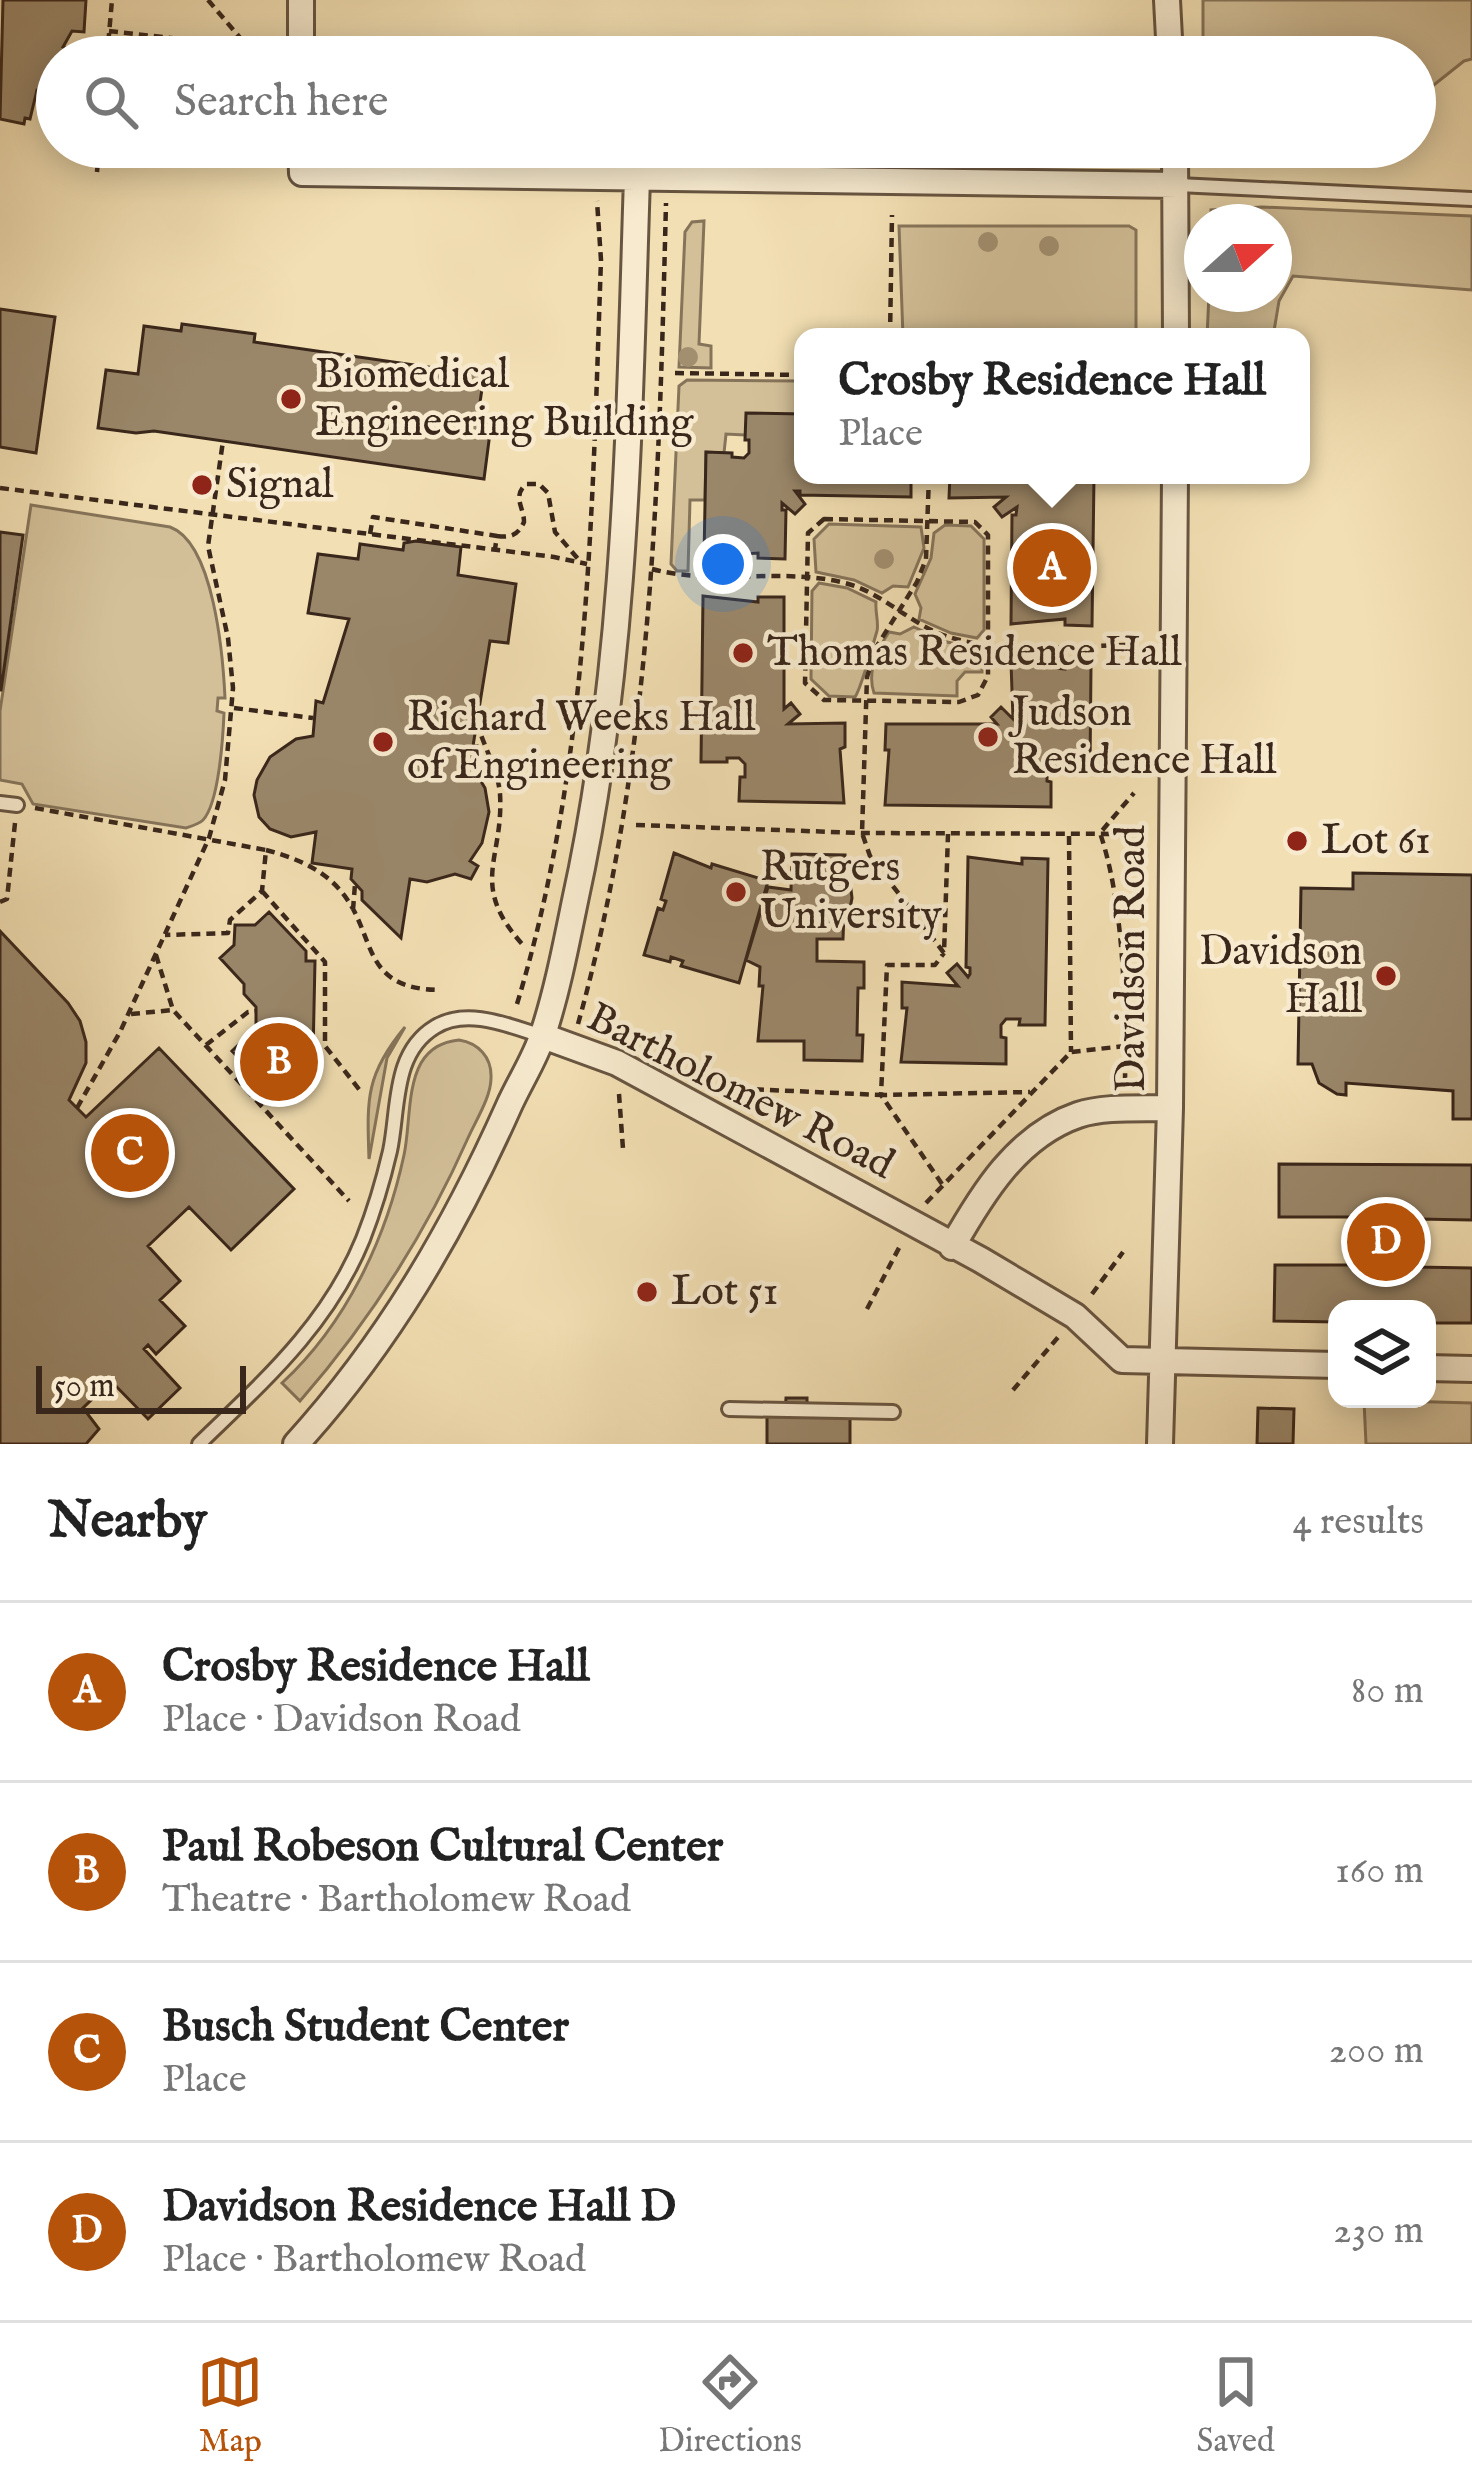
<!DOCTYPE html>
<html lang="en">
<head>
<meta charset="utf-8">
<style>
	body { margin:0; font-family:"IM FELL English",serif; background:#f6f6f6; color:#222 }
	.controls { position:absolute; right:36px; bottom:36px; display:grid; overflow:hidden; border-radius:24px; box-shadow:0 6px 30px #0003 }
	.controls button { width:108px; height:108px; display:grid; place-items:center; padding:0; border:0; border-bottom:3px solid #e0e0e0; background:#fff; color:#222; font:60px sans-serif }
	.compass { position:absolute; left:1184px; top:204px; width:108px; height:108px; border-radius:50%; background:#fff; box-shadow:0 6px 30px #0003; rotate:69deg }
	.scale { position:absolute; left:36px; bottom:30px; width:210px; box-sizing:border-box; padding-left:12px; border:6px solid #3a271b; border-top:0; font-size:33px; line-height:42px; white-space:nowrap; color:#3a271b; -webkit-text-stroke:9px #f7eace; paint-order:stroke }
	.you { position:absolute; left:723px; top:564px; width:42px; height:42px; margin:-30px; border:9px solid #fff; border-radius:50%; background:#1a73e8; box-shadow:0 0 0 18px #1a73e833 }
	.badge { display:grid; place-items:center; width:78px; height:78px; border-radius:50%; background:#b45309; color:#fff; font-size:39px; font-weight:700 }
	.pin { position:absolute; translate:-50% -50%; border:6px solid #fff; box-shadow:0 3px 12px #0006 }
	.popup { position:absolute; left:794px; top:328px; width:516px; height:156px; box-sizing:border-box; display:grid; place-content:center; border-radius:24px; background:#fff; filter:drop-shadow(0 3px 9px #0005); font-size:39px; white-space:nowrap; color:#767676 }
	.popup b { font-size:45px; color:#222 }
	.popup::after { content:''; position:absolute; left:50%; top:100%; margin-left:-24px; border:24px solid transparent; border-top-color:#fff }
	.list { margin:0; padding:0; list-style:none }
	h2 { display:flex; justify-content:space-between; align-items:center; height:156px; margin:0; padding:0 48px; font-size:51px }
	h2 small { font-size:39px; font-weight:400; color:#767676 }
	.list li { display:grid; grid-template-columns:78px 1fr auto; gap:36px; align-items:center; box-sizing:border-box; height:180px; padding:0 48px; border-top:3px solid #e0e0e0 }
	.list b { display:block; font-size:45px; white-space:nowrap }
	.list p { margin:0; font-size:39px; white-space:nowrap; color:#767676 }
	.list em { font-size:39px; font-style:normal; color:#767676 }
	.icon { flex:none; width:66px; height:66px; fill:none; stroke:currentColor; stroke-width:2; stroke-linecap:round; stroke-linejoin:round }
	.map { position:relative; flex:none; width:1472px; height:1444px; overflow:hidden }
	.search { position:absolute; background:#fff; box-shadow:0 6px 30px #0003; left:36px; right:36px; top:36px; height:132px; display:flex; align-items:center; gap:30px; box-sizing:border-box; padding:0 42px; border-radius:66px; color:#767676; font-size:45px }
	.sheet { height:876px; background:#fff }
	nav { display:flex; justify-content:space-around; align-items:center; box-sizing:border-box; height:168px; border-top:3px solid #e0e0e0; background:#fff; font-size:33px; color:#767676 }
	nav a { display:grid; justify-items:center; gap:6px }
	nav .on { color:#b45309 }
	.map>svg:first-child { display:block }
	.green { fill:#d3c099; stroke:#86745a; stroke-width:3 }
	.building { fill:#9a876a; stroke:#3a271b; stroke-width:3 }
	.lines { fill:none; stroke-linecap:round; stroke-linejoin:round }
	.service-casing { stroke:#685541; stroke-width:18 }
	.minor-casing { stroke:#685541; stroke-width:30 }
	.path { stroke:#3a271b; stroke-width:4.5; stroke-dasharray:9 6; stroke-linecap:butt }
	.service { stroke:#f7eace; stroke-width:12 }
	.minor { stroke:#f7eace; stroke-width:24 }
	.tree { fill:#a28f70 }
	.poi-dot { fill:#8f2418; stroke:#f7eace; stroke-width:4.5 }
	.labels { text-anchor:middle; dominant-baseline:central; stroke-width:9; stroke-linejoin:round; paint-order:stroke }
	.poi-label { font-size:42px; fill:#3a271b; stroke:#f7eace; text-anchor:start }
	.street-label { font-size:42px; fill:#3a271b; stroke:#f7eace }
</style>
</head>
<body>
<div class="map">
<svg width="1472" height="1444" viewBox="0 0 1472 1444">
	<rect width="100%" height="100%" fill="#f2dfb3"/>
	<filter id="stains"><feTurbulence type="fractalNoise" baseFrequency=".00167" numOctaves="4"/><feColorMatrix values="0 0 0 0 .2 0 0 0 0 .09 0 0 0 0 .02 0 0 0 .5 -.17"/></filter>
	<radialGradient id="worn" r=".72"><stop offset=".6" stop-color="#630" stop-opacity="0"/><stop offset="1" stop-color="#630" stop-opacity=".3"/></radialGradient>
	<!-- green -->
	<path class="green" d="M1203,0H1472V59L1464,61L1415,100V57H1203Z
		M1267,147H1364L1336,161L1273,157Z
		M1262,207L1472,216V290L1293,276L1279,301L1273,337H1207L1209,294H1274V222H1211V210Z
		M704,221L699,344L711,346V368L679,367L685,232L692,222Z
		M899,226H1129L1136,230V337H903Z
		M687,380L803,381V414L745,435L726,434L724,453L706,452L705,500H690L688,571H677L671,564L679,386Z
		M31,505L170,527C214,543 223,656 225,698H218L217,711L224,713C223,737 219,803 203,820C199,824 192,826 186,828L33,804L22,784L0,780V711Z
		M829,524L921,527L924,548L908,587L893,586L882,593L854,580L816,572L814,539Z
		M945,525L971,526L984,539V630L977,638L951,633L919,619L921,608L915,594L931,558L934,533Z
		M819,583L847,588L876,602C875,612 879,623 877,631C873,644 861,689 855,697L829,696L811,679L812,591Z
		M914,627L947,642L977,648L982,654V672H965L957,681V696L874,693C867,673 877,650 889,632L900,634Z
		M405,1027L387,1058L369,1159C367,1100 365,1075 405,1027Z
		M459,1040C478,1043 492,1057 491,1078C491,1097 476,1120 468,1138C426,1233 369,1322 300,1401L282,1383C346,1324 386,1239 404,1155C410,1127 407,1088 421,1063C430,1048 442,1042 459,1040Z
		M1364,1400L1472,1403V1444H1366Z"/>
	<!-- building -->
	<path class="building" d="M3,0H86L84,32L72,31L63,47L93,57H57V119L53,118L49,91L37,90L30,119L25,118L24,124L0,119Z
		M165,44L216,57H121L129,54L128,47Z
		M0,309L55,317L36,453L0,447Z
		M182,324L255,334L254,342L484,375L477,423L491,425L484,479L154,431L136,433L98,428L106,370L138,374L144,326L181,331Z
		M746,413L803,414V475H911V497L800,495V491H795L805,504L795,514L782,503V510H786L785,559L758,558V553L704,557L706,452L732,453V457L744,458L749,453V440H745Z
		M950,475H1094L1092,626L1065,625V619L1011,624L1012,515H1016L1017,507L1002,517L994,507L1006,497L949,498Z
		M0,532L23,535L1,690H0Z
		M416,541L461,547L458,575L516,584L508,643L490,641L473,746H477L476,773L485,788L489,812L482,843L470,861L478,866L471,879L455,874L427,882L410,879L401,938L362,900V891L351,879L352,869L312,863L316,832L291,837L270,829L259,817L254,795L257,780L270,757L296,739L313,736L316,701L323,703L349,619L308,613L318,554L358,559L360,544L403,550L404,543Z
		M703,596L758,602V597H784V709L791,703L800,714L788,724L845,723V747L840,749L844,803L739,801L740,777H745V764L739,758H727V762H701Z
		M1011,663L1065,669V664L1091,665L1090,769L1051,764L1047,768V781L1051,782V807L885,805L889,750H885L886,724H997L991,717L1001,707L1013,719Z
		M674,853L711,868L712,864L768,881L739,983L681,966L683,961L671,957L670,962L644,955L658,908L663,910L666,901L661,899Z
		M792,854L845,855L844,881H850L852,898L849,914H844L843,939H817V961L864,962V988H858L857,1035H863L862,1061L804,1060V1041H758L763,986H759L760,967L746,960L768,887L791,890Z
		M968,857L1022,864V858L1048,859L1045,1025H1019L1020,1019H1006L1001,1025V1037L1006,1038V1064L901,1062L907,1008H902V982L958,986L947,973L957,964L968,977L970,974V968L966,967Z
		M1353,873L1472,875V1119H1453V1091L1346,1083V1095L1337,1094L1319,1083L1312,1064H1298L1301,888L1353,889Z
		M269,912L306,951V961H315L313,1055L304,1054V1064L273,1094L232,1051L256,1028V1007L244,994V984L220,958L234,945L235,925H255Z
		M0,931L68,1003L80,1021L86,1042V1063L69,1100L86,1117L159,1048L294,1189L231,1250L189,1207L148,1246L180,1281L160,1300L185,1326L156,1354L148,1345L144,1349L180,1388L148,1419L111,1381L83,1408L99,1429L86,1444H0Z
		M1279,1164L1472,1165V1220L1418,1219L1417,1267L1472,1268V1323H1427V1309H1337V1322L1274,1321L1275,1265H1355V1217H1279Z
		M786,1398H807V1417H850V1444H767V1415H785Z
		M1258,1408L1294,1409L1293,1444H1257Z"/>
	<g class="lines">
		<defs>
			<path id="service" d="M1178,185L1472,199
				M0,803L17,805
				M729,1409L893,1412
				M199,1444C264,1381 328,1325 363,1239C374,1211 383,1181 390,1151C399,1109 392,1053 435,1027C467,1007 510,1026 542,1036"/>
			<path id="minor" d="M301,0V57
				M1167,0L1170,57
				M301,147L302,173L1177,185
				M605,147V177
				M1175,147L1176,337
				M543,1036L617,1063L981,1260L1075,1316L1122,1360L1337,1365
				M952,1247C982,1194 1017,1136 1078,1115C1105,1106 1141,1109 1170,1108
				M1427,1368L1472,1369
				M296,1444C387,1344 453,1231 508,1108C519,1083 535,1059 543,1034C557,992 566,945 575,901C627,665 629,420 637,178
				M1160,1444L1170,1108L1175,475"/>
		</defs>
		<!-- service casing -->
		<use href="#service" class="service-casing"/>
		<!-- minor casing -->
		<use href="#minor" class="minor-casing"/>
		<!-- path -->
		<path class="path" d="M208,0L247,46
			M109,31L276,50
			M107,57L112,0
			M97,172L99,147
			M890,337L892,215
			M675,373L803,375
			M929,475L926,559L917,582L877,646L867,677L862,833L870,856L944,953L948,834
			M0,488L554,557L587,564
			M824,519L975,522L988,535V676L978,695L959,702L824,700L805,683L808,533Z
			M370,534L373,517L497,536L495,549
			M497,536C511,538 518,535 524,522C524,507 512,497 526,484H539L548,493L555,532L579,560
			M652,569C715,586 782,567 845,583C881,592 908,622 943,635C1002,656 1075,645 1136,645
			M234,708L313,718
			M477,722C483,746 498,769 500,794C504,860 468,884 523,945
			M35,808L266,850L262,891L230,920L228,933L165,935
			M636,825L862,833L1135,834
			M1069,836L1071,1052
			M266,850C293,857 321,868 340,890C378,934 358,989 440,990
			M262,891L325,962V1046L362,1093
			M0,902L7,899L15,823
			M353,910L355,884
			M156,955L173,1010L349,1201
			M517,1004C590,764 592,509 601,260L597,201
			M131,1014L173,1010
			M578,1024C653,756 659,479 666,203
			M206,1045L248,1012L256,1011
			M1125,1082C1126,1008 1124,903 1100,833L1134,793
			M725,1088L881,1095L887,965H935L944,953
			M619,1094L623,1149
			M77,1108L120,1032L209,838L225,780L233,688L228,638L208,546L223,441
			M942,1184L881,1095L1030,1092
			M926,1203L1071,1052L1125,1046
			M1092,1294L1123,1252
			M867,1309L900,1246
			M1013,1390L1060,1335"/>
		<!-- service -->
		<use href="#service" class="service"/>
		<!-- minor -->
		<use href="#minor" class="minor"/>
	</g>
	<!-- trees -->
	<g class="tree">
		<circle cx="988" cy="242" r="10"/>
		<circle cx="1049" cy="246" r="10"/>
		<circle cx="688" cy="357" r="10"/>
		<circle cx="884" cy="559" r="10"/>
	</g>
	<!-- markers -->
	<g class="poi-dot">
		<circle cx="291" cy="399" r="12"/>
		<circle cx="202" cy="485" r="12"/>
		<circle cx="743" cy="653" r="12"/>
		<circle cx="988" cy="737" r="12"/>
		<circle cx="383" cy="742" r="12"/>
		<circle cx="1297" cy="841" r="12"/>
		<circle cx="736" cy="892" r="12"/>
		<circle cx="1386" cy="976" r="12"/>
		<circle cx="647" cy="1292" r="12"/>
	</g>
	<g class="labels">
		<!-- poi labels -->
		<g class="poi-label">
			<text x="315" y="375">Biomedical<tspan x="315" dy="48">Engineering Building</tspan></text>
			<text x="226" y="485">Signal</text>
			<text x="767" y="653">Thomas Residence Hall</text>
			<text x="1012" y="713">Judson<tspan x="1012" dy="48">Residence Hall</tspan></text>
			<text x="407" y="718">Richard Weeks Hall<tspan x="407" dy="48">of Engineering</tspan></text>
			<text x="1321" y="841">Lot 61</text>
			<text x="760" y="868">Rutgers<tspan x="760" dy="48">University</tspan></text>
			<text x="1362" y="952" text-anchor="end">Davidson<tspan x="1362" dy="48">Hall</tspan></text>
			<text x="671" y="1292">Lot 51</text>
		</g>
		<!-- street labels -->
		<g class="street-label">
			<text transform="translate(1132 959) rotate(-90)">Davidson Road</text>
			<text transform="translate(740 1092) rotate(27)">Bartholomew Road</text>
		</g>
	</g>
	<rect width="100%" height="100%" filter="url(#stains)"/>
	<rect width="100%" height="100%" fill="url(#worn)"/>
</svg>
<div class="controls">
<button><svg class="icon" aria-label="layers" viewBox="0 0 24 24"><path d="M12 4l9 5-9 5-9-5zM3 14l9 5 9-5"/></svg></button>
</div>
<svg class="compass" viewBox="-18 -18 36 36"><path d="M0-13l5 13h-10z" fill="#e53935"/><path d="M0 13l5-13h-10z" fill="#767676"/></svg>
<div class="scale">50 m</div>
<div class="you"></div>
<div class="pin badge" style="left:1052px;top:568px">A</div>
<div class="popup"><b>Crosby Residence Hall</b>Place</div>
<div class="pin badge" style="left:279px;top:1062px">B</div>
<div class="pin badge" style="left:130px;top:1153px">C</div>
<div class="pin badge" style="left:1386px;top:1242px">D</div>
<div class="search"><svg class="icon" aria-label="search" viewBox="0 0 24 24"><circle cx="10" cy="10" r="6"/><path d="M15 15l6 6"/></svg>Search here</div>
</div>
<section class="sheet">
<h2>Nearby<small>4 results</small></h2>
<ul class="list">
<li><span class="badge">A</span><div><b>Crosby Residence Hall</b><p>Place · Davidson Road</p></div><em>80 m</em></li>
<li><span class="badge">B</span><div><b>Paul Robeson Cultural Center</b><p>Theatre · Bartholomew Road</p></div><em>160 m</em></li>
<li><span class="badge">C</span><div><b>Busch Student Center</b><p>Place</p></div><em>200 m</em></li>
<li><span class="badge">D</span><div><b>Davidson Residence Hall D</b><p>Place · Bartholomew Road</p></div><em>230 m</em></li>
</ul>
</section>
<nav>
<a class="on"><svg class="icon" aria-label="map" viewBox="0 0 24 24"><path d="M3 6l6-2 6 2 6-2v14l-6 2-6-2-6 2zM9 4v14M15 6v14"/></svg>Map</a>
<a><svg class="icon" aria-label="directions" viewBox="0 0 24 24"><path d="M12 3l9 9-9 9-9-9zM9 14v-3h6M13 9l2 2-2 2"/></svg>Directions</a>
<a><svg class="icon" aria-label="saved" viewBox="0 0 24 24"><path d="M7 4h10v16l-5-4-5 4z"/></svg>Saved</a>
</nav>
</body>
</html>
